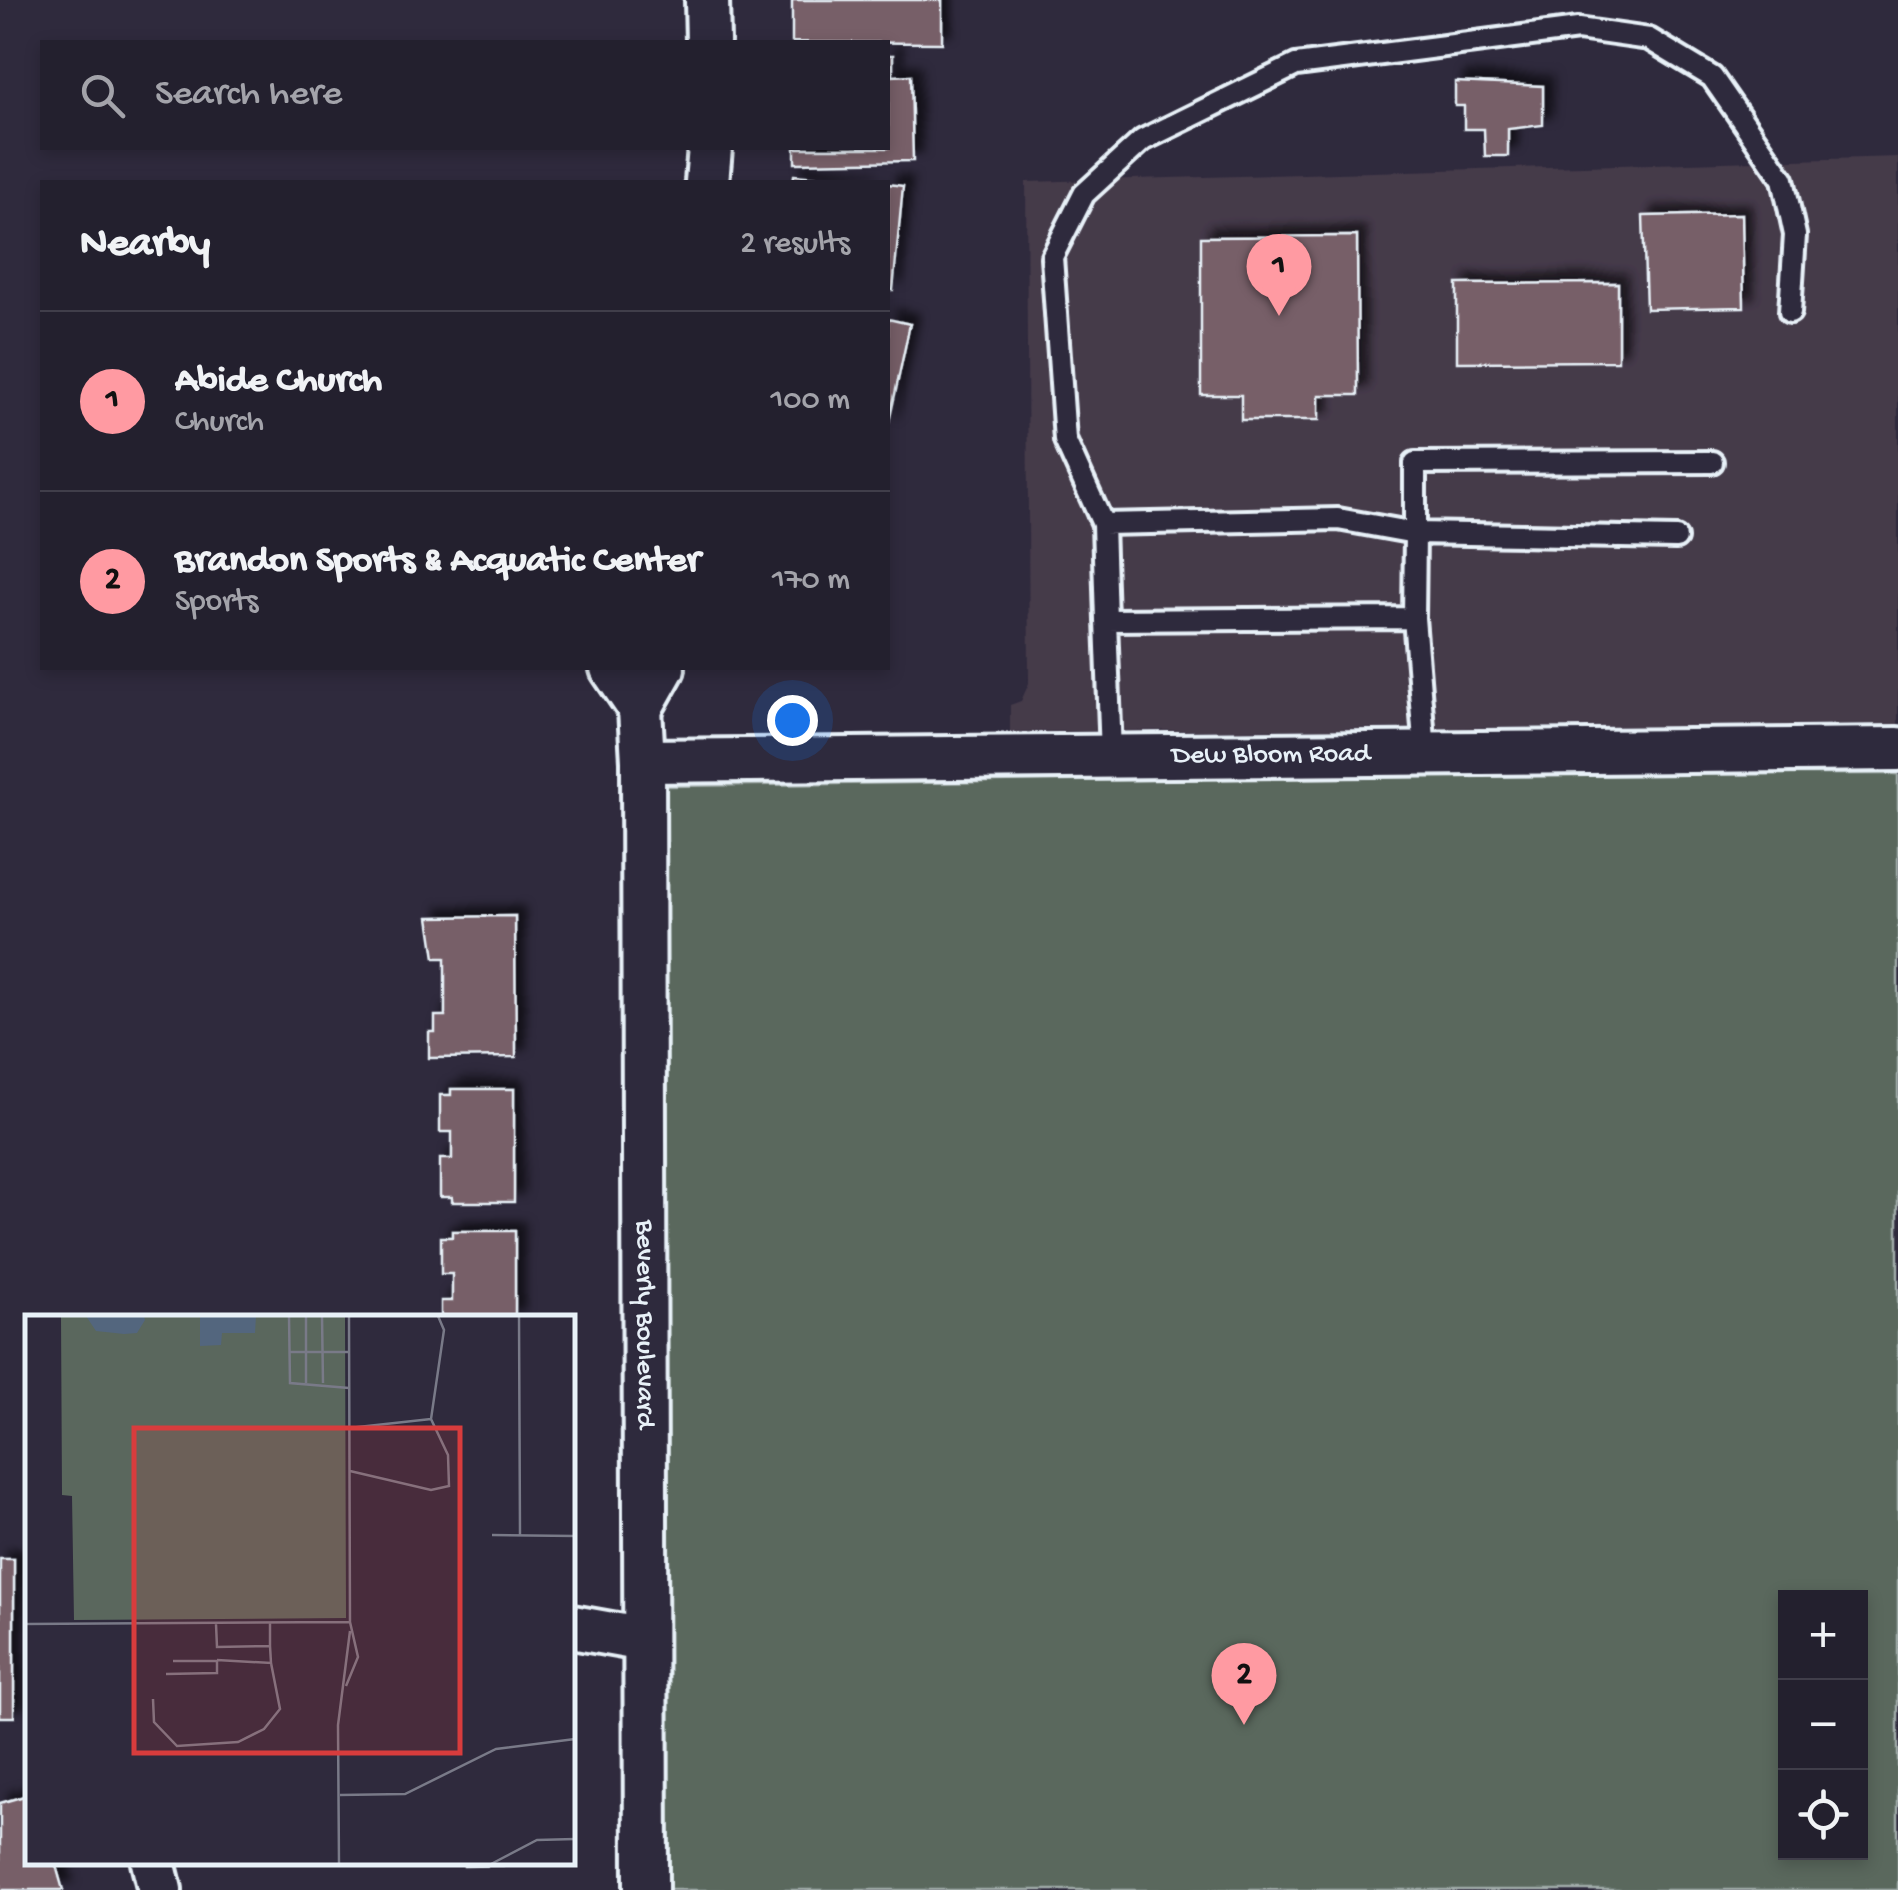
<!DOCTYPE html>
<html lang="en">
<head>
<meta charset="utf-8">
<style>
	body { margin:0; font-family:"Gochi Hand",sans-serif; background:#2f2d3a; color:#f1f3f6 }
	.controls { position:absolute; right:30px; bottom:30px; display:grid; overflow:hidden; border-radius:0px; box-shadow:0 5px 15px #0003 }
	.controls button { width:90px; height:90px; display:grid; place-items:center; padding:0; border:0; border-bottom:2px solid #403e4a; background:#23202e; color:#f1f3f6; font:50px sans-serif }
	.you { position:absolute; left:792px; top:720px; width:35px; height:35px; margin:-25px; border:8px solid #fff; border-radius:50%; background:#1a73e8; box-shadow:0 0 0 15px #1a73e833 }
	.badge { display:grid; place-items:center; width:65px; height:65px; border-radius:50%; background:#ff9aa2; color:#111; font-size:32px; font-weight:700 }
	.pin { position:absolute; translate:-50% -82px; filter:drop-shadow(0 2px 5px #0008) }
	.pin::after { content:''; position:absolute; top:52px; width:35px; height:30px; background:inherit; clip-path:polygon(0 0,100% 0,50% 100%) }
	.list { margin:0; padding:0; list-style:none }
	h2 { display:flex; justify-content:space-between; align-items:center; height:130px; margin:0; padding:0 40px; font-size:42px }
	h2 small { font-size:32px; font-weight:400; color:#a3a3aa }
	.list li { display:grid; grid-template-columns:65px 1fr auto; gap:30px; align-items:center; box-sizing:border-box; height:180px; padding:0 40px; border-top:2px solid #403e4a }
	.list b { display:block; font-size:38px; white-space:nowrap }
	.list p { margin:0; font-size:32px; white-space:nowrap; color:#a3a3aa }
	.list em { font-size:32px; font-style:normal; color:#a3a3aa }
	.icon { flex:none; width:55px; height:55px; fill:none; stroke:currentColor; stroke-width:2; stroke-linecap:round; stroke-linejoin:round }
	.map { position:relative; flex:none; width:1898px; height:1890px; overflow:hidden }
	.search { position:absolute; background:#23202e; box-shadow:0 5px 15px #0003; left:40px; top:40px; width:850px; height:110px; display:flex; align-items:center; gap:25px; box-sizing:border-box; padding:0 35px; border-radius:0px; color:#a3a3aa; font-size:38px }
	.panel { position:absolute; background:#23202e; box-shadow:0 5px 15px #0003; left:40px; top:180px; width:850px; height:490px; border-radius:0px }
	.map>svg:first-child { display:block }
	.built { fill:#453a4a }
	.green { fill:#5a675d; stroke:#a1acaa; stroke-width:2.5; fill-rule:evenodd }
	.building { fill:#775f68; stroke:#e8f1f8; stroke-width:2.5; filter:url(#shadow) }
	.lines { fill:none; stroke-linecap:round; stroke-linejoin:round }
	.service-casing { stroke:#e8f1f8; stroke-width:28 }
	.minor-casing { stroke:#e8f1f8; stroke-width:50 }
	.service { stroke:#2f2a3d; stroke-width:20 }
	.minor { stroke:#2f2a3d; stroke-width:42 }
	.labels { text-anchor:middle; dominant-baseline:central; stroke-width:8; stroke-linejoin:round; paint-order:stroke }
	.street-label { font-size:28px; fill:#e8f1f8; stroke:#2f2a3d }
	.inset-road { fill:none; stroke:#797a88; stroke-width:2.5 }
	.view { fill:#d83c3d; fill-opacity:0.15; stroke:#d83c3d; stroke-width:5 }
	.inset-edge { fill:none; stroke:#e8f1f8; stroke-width:5 }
</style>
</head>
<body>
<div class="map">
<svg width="1898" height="1890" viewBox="0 0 1898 1890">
	<defs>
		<filter id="shadow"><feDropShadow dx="9" dy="-9" stdDeviation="5" flood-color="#0009"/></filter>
	</defs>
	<rect width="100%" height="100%" fill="#2f2a3d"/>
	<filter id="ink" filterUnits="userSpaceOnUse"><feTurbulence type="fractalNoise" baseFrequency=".01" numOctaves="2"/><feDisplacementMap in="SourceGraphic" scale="20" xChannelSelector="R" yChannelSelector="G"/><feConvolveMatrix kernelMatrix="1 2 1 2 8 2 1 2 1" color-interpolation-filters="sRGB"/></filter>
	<g filter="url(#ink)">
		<!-- built -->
		<path class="built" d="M1898,157V724L1010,732V705L1021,701L1029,683L1026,182Z"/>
		<!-- green -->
		<path class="green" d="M1634,774H1898V1890H669L665,786ZM1786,1598H1860V1852H1786Z"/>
		<!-- building -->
		<path class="building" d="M792,0H942V43L792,42Z
			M888,55H893V76L911,75L913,161L795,163V148H888Z
			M1455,82L1543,86V125L1508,129V156H1485L1484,129H1464V106H1455Z
			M794,175L868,182H793Z
			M888,184L903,186L893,290H888Z
			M1742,214L1744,307L1646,309L1643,216Z
			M1357,236L1358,395H1319V420H1241V395H1201V237Z
			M1618,283V361L1457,362V284Z
			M888,319L910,324L888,427Z
			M515,916L516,1057L429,1058V1032H435V1016H445V958H435L429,917Z
			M451,1089H514V1202H452V1197H440V1159H452V1132H440V1095H451Z
			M452,1231H515V1318H441V1301H452V1274H441V1237H452Z
			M0,1559H14V1717H0Z
			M28,1795V1862H55L63,1890H0V1803Z
			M464,1862H524V1865L464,1866Z"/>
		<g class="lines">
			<defs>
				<path id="service" d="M1103,524L1065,440L1052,257L1084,194L1143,140L1296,65L1578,29L1649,39L1712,77L1783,179L1795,235L1790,312
					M1676,538L1415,533V463L1712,462
					M1106,620L1103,524L1338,519L1415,533L1414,618
					M1111,755L1106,620L1414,618L1425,752"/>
				<g id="minor">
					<path d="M707,0L708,42"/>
					<path d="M707,182L710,148"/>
					<path id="s1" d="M612,668L640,709L643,761L646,1890"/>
					<path d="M640,709L663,668"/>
					<path id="s2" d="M643,761L1898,749"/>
					<path d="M572,1627L645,1640"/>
					<path d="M153,1862L160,1890"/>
				</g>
			</defs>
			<!-- service casing -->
			<use href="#service" class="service-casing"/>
			<!-- minor casing -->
			<use href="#minor" class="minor-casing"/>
			<!-- service -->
			<use href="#service" class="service"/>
			<!-- minor -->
			<use href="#minor" class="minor"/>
		</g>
	</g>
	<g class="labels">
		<!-- street labels -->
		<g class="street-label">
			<text stroke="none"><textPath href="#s2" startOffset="628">Dew Bloom Road</textPath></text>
			<text stroke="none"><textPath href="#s1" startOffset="665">Beverly Boulevard</textPath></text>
		</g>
	</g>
	<!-- overview -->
	<g transform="translate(25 1315)">
		<rect width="550" height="550" fill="#2f2a3d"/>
		<path d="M36,1H320L321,303L49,305L47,181L37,180Z" fill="#5a675d"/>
		<path d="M61,1H119L120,5L112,18L99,19L71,16ZM175,1H231L230,18H197L196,30L175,31Z" fill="#53667e"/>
		<path class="inset-road" d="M264,1L265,68L324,73M297,1L298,68M494,1L495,221M265,37H324M281,68V1M324,113L406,104M325,156L406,175L424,171L423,140L406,104L419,15L413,1M467,220L550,221M0,309L325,307M191,309L192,332L245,331V308M192,345L246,348L245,331M141,359L192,358V346H148M321,371L333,342L325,307L324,1M128,384L129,407L152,431L213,427L239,414L255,394L246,348M315,480L380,479L471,434L550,424M314,549L313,410L325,316M466,549L512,525L550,524"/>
		<path class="view" d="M109,113H435V438H109Z"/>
		<rect width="550" height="550" class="inset-edge"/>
	</g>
</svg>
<div class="controls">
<button>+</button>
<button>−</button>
<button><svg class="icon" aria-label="locate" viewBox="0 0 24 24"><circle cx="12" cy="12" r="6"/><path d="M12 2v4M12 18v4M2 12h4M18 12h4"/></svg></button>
</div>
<div class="you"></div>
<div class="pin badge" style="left:1279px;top:316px">1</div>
<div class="pin badge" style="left:1244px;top:1725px">2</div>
<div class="search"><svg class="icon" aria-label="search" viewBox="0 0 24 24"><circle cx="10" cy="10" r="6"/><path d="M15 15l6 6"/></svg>Search here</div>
<section class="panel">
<h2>Nearby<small>2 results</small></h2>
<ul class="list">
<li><span class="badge">1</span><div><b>Abide Church</b><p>Church</p></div><em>100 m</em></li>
<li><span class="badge">2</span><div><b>Brandon Sports &amp; Acquatic Center</b><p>Sports</p></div><em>170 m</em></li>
</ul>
</section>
</div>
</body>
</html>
